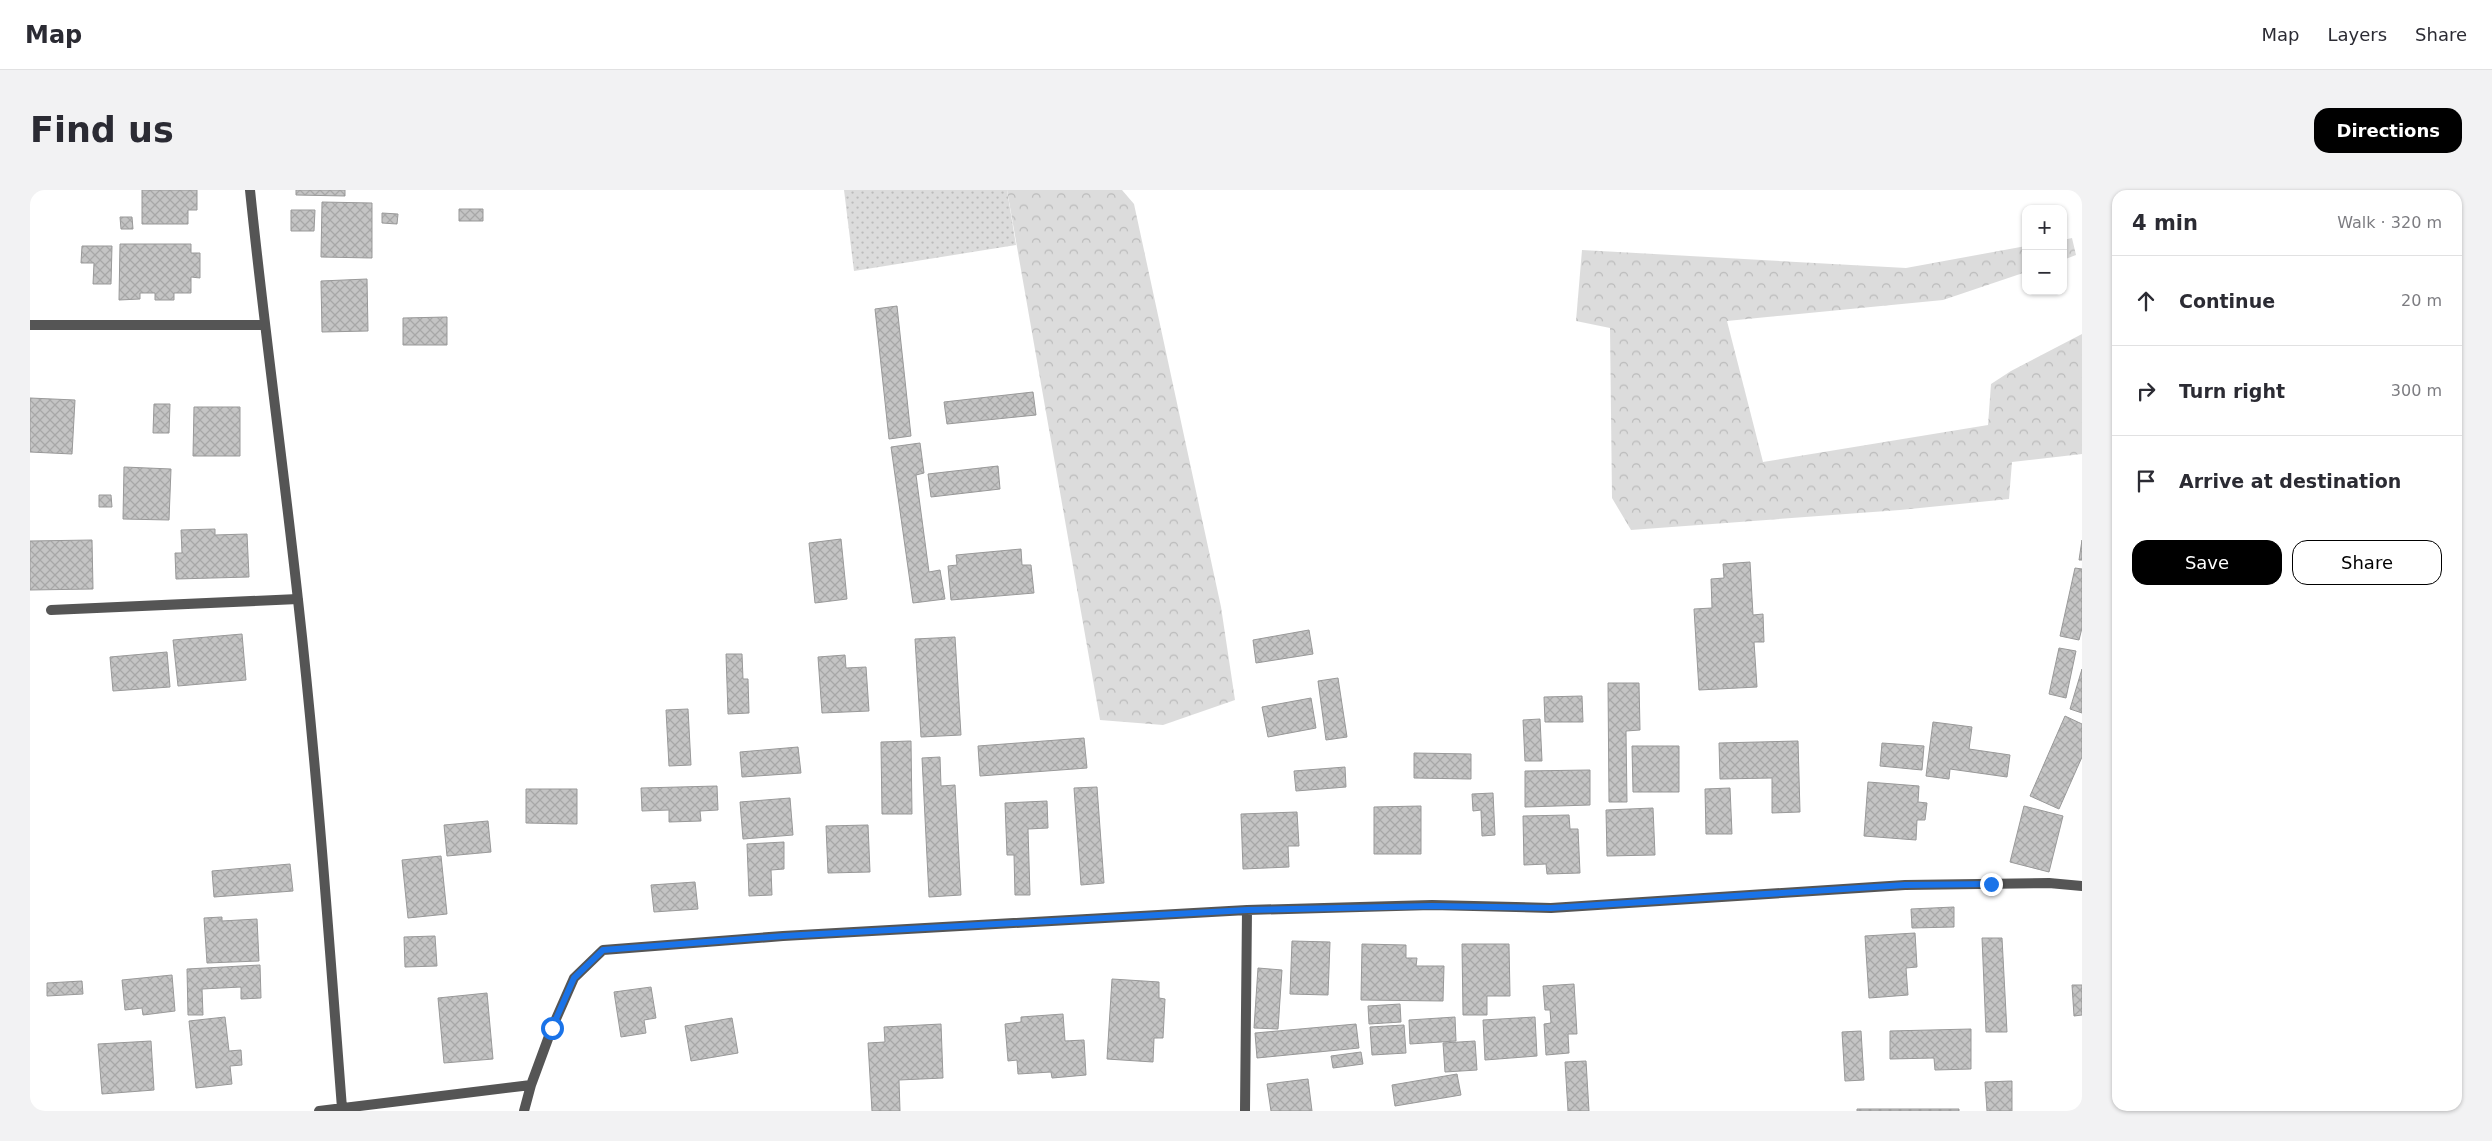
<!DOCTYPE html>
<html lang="en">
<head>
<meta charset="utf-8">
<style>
	body { margin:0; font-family:"DejaVu Sans",sans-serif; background:#f2f2f3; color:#2b2b33 }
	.controls { position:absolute; right:15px; top:15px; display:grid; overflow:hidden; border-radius:10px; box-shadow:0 1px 4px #0004 }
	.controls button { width:45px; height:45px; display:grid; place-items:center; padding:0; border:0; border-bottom:1px solid #e1e1e2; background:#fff; color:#2b2b33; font:25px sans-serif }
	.stop { position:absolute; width:15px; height:15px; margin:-11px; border:4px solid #1a73e8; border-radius:50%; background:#fff }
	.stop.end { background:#1a73e8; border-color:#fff; box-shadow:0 1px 5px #0008 }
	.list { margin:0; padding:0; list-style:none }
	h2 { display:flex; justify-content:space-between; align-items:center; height:65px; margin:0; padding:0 20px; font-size:21px }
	h2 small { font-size:16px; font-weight:400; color:#7c7c81 }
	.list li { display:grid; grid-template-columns:32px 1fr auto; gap:15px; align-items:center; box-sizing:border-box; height:90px; padding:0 20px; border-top:1px solid #e1e1e2 }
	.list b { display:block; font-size:19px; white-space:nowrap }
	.list em { font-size:16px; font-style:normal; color:#7c7c81 }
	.actions { display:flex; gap:10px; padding:15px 20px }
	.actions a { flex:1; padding:11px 0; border:1px solid #000; border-radius:15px; text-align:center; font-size:18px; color:#000 }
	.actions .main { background:#000; color:#fff }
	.icon { flex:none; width:28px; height:28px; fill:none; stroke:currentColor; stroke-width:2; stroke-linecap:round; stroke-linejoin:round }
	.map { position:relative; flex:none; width:2052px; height:921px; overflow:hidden; border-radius:15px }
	header { display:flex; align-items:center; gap:30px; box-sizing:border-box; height:70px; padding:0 25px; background:#fff; border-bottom:1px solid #e1e1e2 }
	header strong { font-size:24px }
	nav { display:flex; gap:28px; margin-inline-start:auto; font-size:18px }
	.intro { display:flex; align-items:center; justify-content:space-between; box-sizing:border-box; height:120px; padding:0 30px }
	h1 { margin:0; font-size:35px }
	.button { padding:12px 22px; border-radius:15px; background:#000; color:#fff; font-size:18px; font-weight:700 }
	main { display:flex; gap:30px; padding:0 30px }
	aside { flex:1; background:#fff; border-radius:15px; box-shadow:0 1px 4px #0004 }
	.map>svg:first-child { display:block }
	.grass { fill:url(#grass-dots) }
	.forest { fill:url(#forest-crowns) }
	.building { fill:url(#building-cross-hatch); stroke:#999 }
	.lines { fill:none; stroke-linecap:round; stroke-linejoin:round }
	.street { stroke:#555; stroke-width:10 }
	.route { stroke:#1a73e8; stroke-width:6 }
</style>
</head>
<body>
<header>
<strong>Map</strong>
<nav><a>Map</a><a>Layers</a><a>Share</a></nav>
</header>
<div class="intro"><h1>Find us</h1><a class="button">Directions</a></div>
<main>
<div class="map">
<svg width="2052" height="921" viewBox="0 0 2052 921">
	<defs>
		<pattern id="grass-dots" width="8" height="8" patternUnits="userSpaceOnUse" patternTransform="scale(1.25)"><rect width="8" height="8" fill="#dcdcdc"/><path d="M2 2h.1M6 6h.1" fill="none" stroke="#bbb" stroke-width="1.8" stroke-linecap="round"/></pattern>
		<pattern id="forest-crowns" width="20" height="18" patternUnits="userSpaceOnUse" patternTransform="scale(1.25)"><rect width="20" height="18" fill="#dcdcdc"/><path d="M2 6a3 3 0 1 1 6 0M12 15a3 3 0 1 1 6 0" fill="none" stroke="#bbb"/></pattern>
		<pattern id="building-cross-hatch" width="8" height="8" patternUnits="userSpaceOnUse" patternTransform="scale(1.25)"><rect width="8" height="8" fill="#c4c4c4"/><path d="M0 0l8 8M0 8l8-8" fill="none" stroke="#a7a7a7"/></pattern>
	</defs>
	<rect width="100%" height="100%" fill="#fff"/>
	<!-- grass -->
	<path class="grass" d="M814,0H977L986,55L824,81Z"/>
	<!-- forest -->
	<path class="forest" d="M977,0H1092L1104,14L1191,417L1205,510L1133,535L1070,530Z
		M2042,48L2046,65L2033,70V50Z
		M1996,56V82L1913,110L1697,131L1733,272L1958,235L1961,194L1981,181L2052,144V264L1982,272L1979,309L1870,320L1601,340L1582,308L1580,138L1546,131L1552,60L1876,78Z"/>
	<!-- building -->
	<path class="building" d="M112,0H167V20H158V34H112Z
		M266,0H315V6L266,5Z
		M292,12L342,13V68L291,67Z
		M429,19H453V31H429Z
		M261,20H285L284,41H261Z
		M352,23L368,24L367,34L352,33Z
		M90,27H102L103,39H91Z
		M90,54H161V63H170V88L161,87V103H144V110H125V103H110V109L89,110Z
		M52,56H82L81,94H63L64,73H51Z
		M337,89L338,141L292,142L291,91Z
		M867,116L881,246L859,249L845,119Z
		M417,127V155H373V128Z
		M1003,202L1006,225L917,234L914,212Z
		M0,208L45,210L42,264L0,262Z
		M124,214H140L139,243H123Z
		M164,217H210V266H163Z
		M890,253L894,283L886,285L899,382L910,380L915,409L883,413L861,257Z
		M968,276L970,299L901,307L898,284Z
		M94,277L141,279L139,330L93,329Z
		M69,305H81L82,317H69Z
		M185,339V345L217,344L219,387L146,389L145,363H152L151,340Z
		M811,349L817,409L785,413L779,353Z
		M62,350L63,399L0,400V351Z
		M2052,350V370H2049Z
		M991,359L992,375H1001L1004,403L921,410L918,376L927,375L926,365Z
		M1720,372L1723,425L1733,424L1734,452H1724L1727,497L1669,500L1664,419L1682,418L1681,389L1694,388L1693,374Z
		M2045,378L2052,379V438L2049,450L2030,446Z
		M1279,440L1283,464L1226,473L1223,450Z
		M212,444L216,490L148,496L143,450Z
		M925,447L931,545L891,547L885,449Z
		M2029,458L2046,461L2036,508L2019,504Z
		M137,462L140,497L83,501L80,467Z
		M696,464H712L713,489H718L719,523L698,524Z
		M815,465L816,478L836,477L839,521L792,523L788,467Z
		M2052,479V523L2040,519Z
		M1308,488L1317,547L1296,550L1288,491Z
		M1578,493H1609L1610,540L1596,541L1597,612H1579Z
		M1552,506L1553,532H1515L1514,507Z
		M1281,508L1286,538L1238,547L1232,517Z
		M658,519L661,575L639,576L636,520Z
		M2035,526L2052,534V567L2029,619L2000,606Z
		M1510,529L1512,571H1495L1493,530Z
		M1903,532L1942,537L1939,559L1980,565L1977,587L1920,579L1919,589L1896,586Z
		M1054,548L1057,578L950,586L948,556Z
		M881,551L882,624H852L851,552Z
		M1768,551L1770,622L1742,623V588L1690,589L1689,553Z
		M1852,553L1894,556L1892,580L1850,576Z
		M1602,556H1649V602H1603Z
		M768,557L771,583L712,587L710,562Z
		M1384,563L1441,564V589L1384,588Z
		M910,567L911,596L925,595L931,705L899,707L892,568Z
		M1315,577L1316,597L1266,601L1264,581Z
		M1560,580V615L1495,617V581Z
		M1838,592L1889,596L1888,612L1897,613L1895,630H1887L1886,650L1834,646Z
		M687,596L688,620L670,621L671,631L639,632V620L612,621L611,598Z
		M1067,597L1074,693L1051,695L1044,598Z
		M1700,598L1702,644H1676L1675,599Z
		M496,599H547V634L496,633Z
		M1463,603L1465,645L1452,646L1451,620L1443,621L1442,604Z
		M760,608L763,645L713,649L710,612Z
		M1017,611L1018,638L998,639L1000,705H985L984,665H977L975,613Z
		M1391,616V664H1344V617Z
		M1994,616L2033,626L2019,682L1980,672Z
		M1623,618L1625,665L1577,666L1576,620Z
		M1267,622L1269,656H1258L1259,677L1213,679L1211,624Z
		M1539,625L1540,639H1548L1550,683L1517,684L1516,674L1494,675L1493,626Z
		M458,631L461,662L417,666L414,635Z
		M838,635L840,682L798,683L796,636Z
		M754,652V679L741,680L742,705L719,706L717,654Z
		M411,666L417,724L378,728L372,670Z
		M260,674L263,701L184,707L182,681Z
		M665,692L668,719L624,722L621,695Z
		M1924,717V737L1882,738L1881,719Z
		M192,727V731L227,729L229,771L177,773L174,728Z
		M1885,743L1887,777L1876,778L1878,805L1839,808L1835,746Z
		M405,746L407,776L375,777L374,747Z
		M1952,748H1972L1977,842H1956Z
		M1262,751L1300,752L1298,805L1260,804Z
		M1332,754L1376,755V768H1387L1386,776H1414L1413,811L1331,810Z
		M1432,754H1479L1480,806H1457V825H1433Z
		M230,775L231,808L211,809V797L172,799L173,825H158L157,779Z
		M1228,778L1252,780L1248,839L1224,838Z
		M142,785L145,821L113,825L112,818L95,820L92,790Z
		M1082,789L1129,792V808L1135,809L1133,848H1124L1123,872L1077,869Z
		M52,791L53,804L17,806V793Z
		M1544,794L1547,844H1538L1539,863L1516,865L1514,834L1521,833L1520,820H1515L1513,796Z
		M2042,795H2052V825L2044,826Z
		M621,797L626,828L614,830L616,843L591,847L584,802Z
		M457,803L463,869L414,873L408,808Z
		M1370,814L1371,832L1339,834L1338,816Z
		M1033,824L1035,851L1054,850L1056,885L1022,888L1021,882L988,884L987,870L978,871L975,834L991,832V827Z
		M195,827L199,861L211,860L212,875L200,876L202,894L166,898L159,831Z
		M1425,827L1426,851L1380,854L1379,830Z
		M1505,827L1507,866L1455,870L1453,830Z
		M702,828L708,863L661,871L655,836Z
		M911,834L913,888L869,890L870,921H842L838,853L855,852L854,837Z
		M1326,834L1329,858L1227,868L1225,843Z
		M1374,835L1376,863L1342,865L1340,837Z
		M1941,839V879L1905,880L1904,868L1860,869V841Z
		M1831,841L1834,890L1815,891L1812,842Z
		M121,851L124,900L72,904L68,854Z
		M1445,851L1447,880L1415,882L1413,853Z
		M1331,862L1333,874L1303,878L1301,866Z
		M1556,871L1559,921H1538L1535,872Z
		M1427,884L1431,905L1365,916L1362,895Z
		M1278,889L1282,921H1241L1237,894Z
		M1982,891V921H1957L1955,892Z
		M1827,919H1929V921H1827Z"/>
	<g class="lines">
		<!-- street -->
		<path class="street" d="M220,0C234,137 253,273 268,410C287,579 299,749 312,918
			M0,135H234
			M21,420L268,409
			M289,921L501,895
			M494,921L501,895L522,838L544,788L573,760L753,746L1217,720L1402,715L1521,718L1875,695L2019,693L2052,696
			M1215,921L1217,720"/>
	</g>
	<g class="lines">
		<!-- route -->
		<path class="route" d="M522,838L544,788L573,760L754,746L1217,720L1402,716L1521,718L1875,695L1961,694"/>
	</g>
</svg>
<div class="controls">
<button>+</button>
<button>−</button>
</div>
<div class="stop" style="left:522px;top:838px"></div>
<div class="stop end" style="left:1961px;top:694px"></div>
</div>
<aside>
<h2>4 min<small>Walk · 320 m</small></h2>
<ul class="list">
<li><svg class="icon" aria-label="ahead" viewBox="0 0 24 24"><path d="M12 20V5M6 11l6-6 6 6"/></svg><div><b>Continue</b></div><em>20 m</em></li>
<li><svg class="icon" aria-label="right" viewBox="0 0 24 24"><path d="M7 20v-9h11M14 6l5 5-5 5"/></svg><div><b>Turn right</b></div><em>300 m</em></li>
<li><svg class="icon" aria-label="arrive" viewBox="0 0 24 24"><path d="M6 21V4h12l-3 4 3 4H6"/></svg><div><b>Arrive at destination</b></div></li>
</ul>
<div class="actions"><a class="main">Save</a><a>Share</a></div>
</aside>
</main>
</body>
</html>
